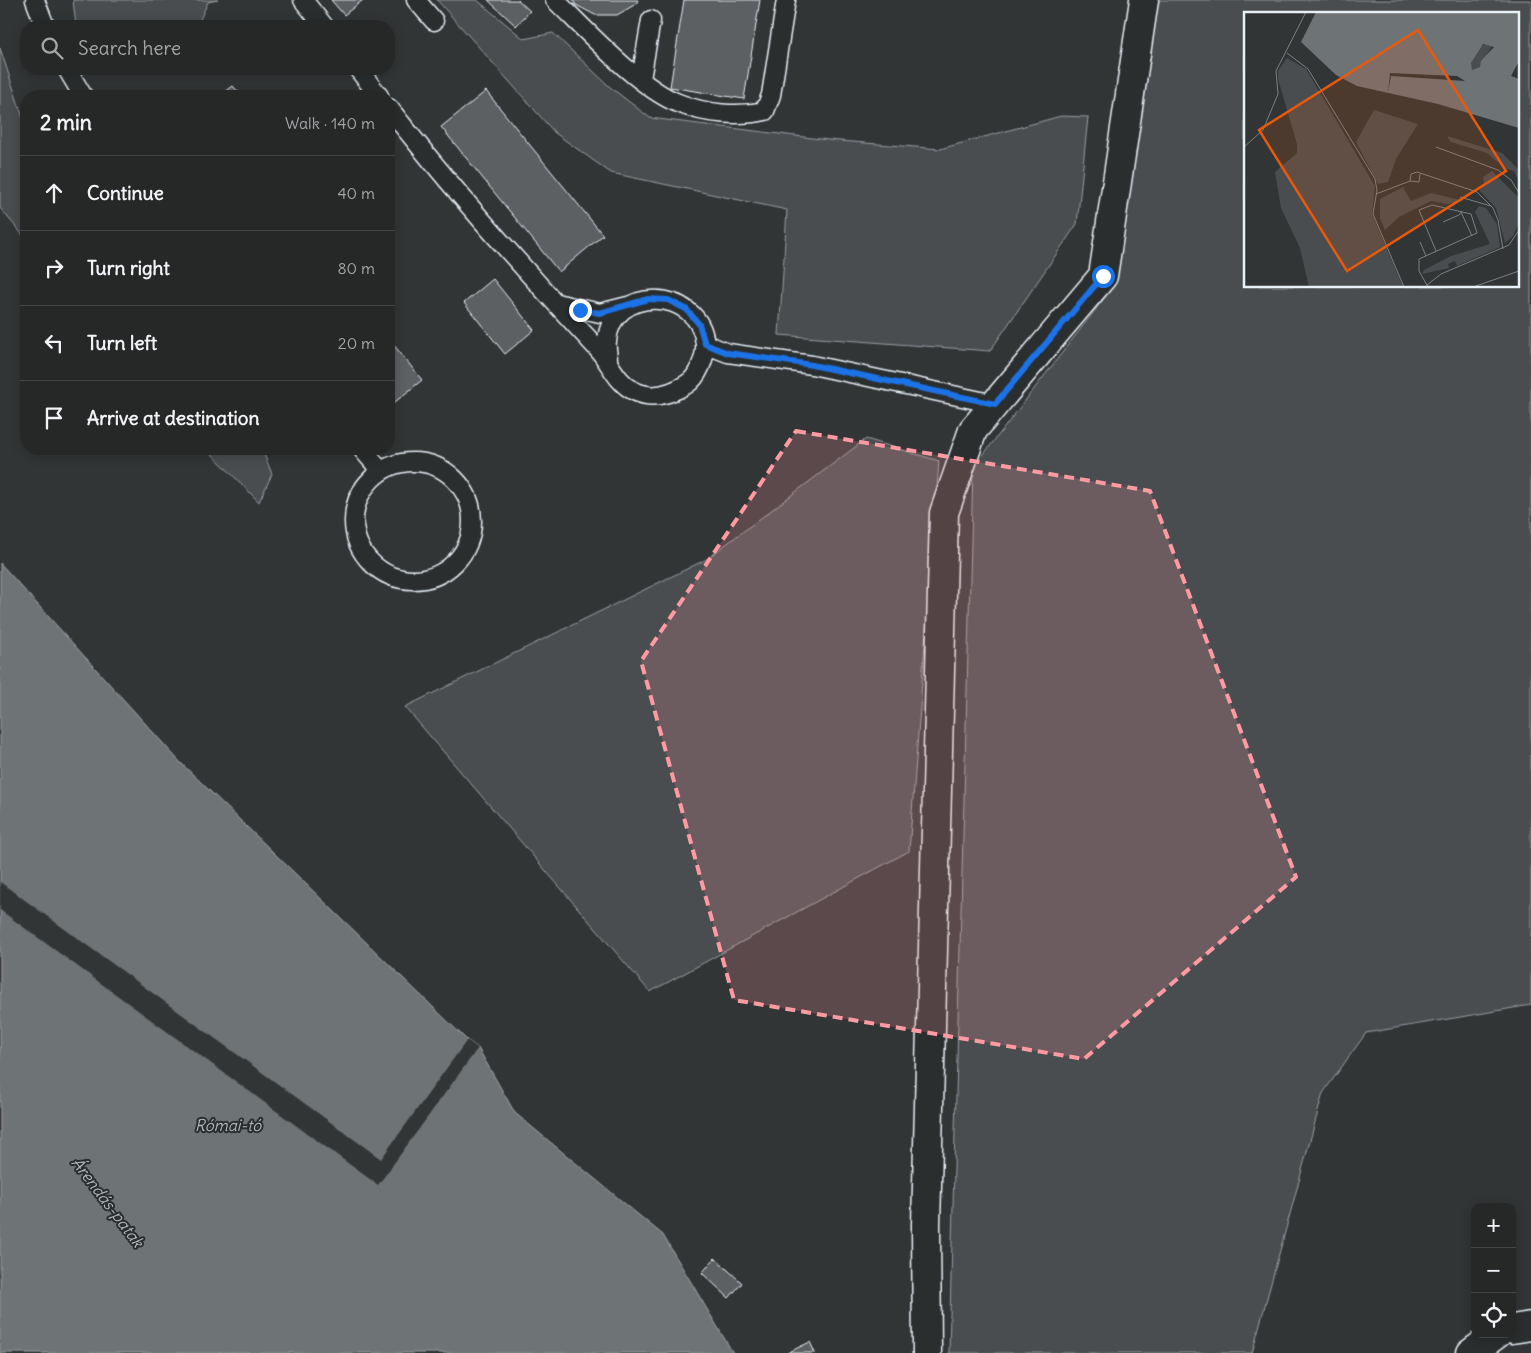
<!DOCTYPE html>
<html lang="en">
<head>
<meta charset="utf-8">
<style>
	body { margin:0; font-family:Delius,sans-serif; background:#2e3030; color:#f1f3f6 }
	.controls { position:absolute; right:15px; bottom:15px; display:grid; overflow:hidden; border-radius:10px; box-shadow:0 2px 12px #0003 }
	.controls button { width:45px; height:45px; display:grid; place-items:center; padding:0; border:0; border-bottom:1px solid #424445; background:#262828; color:#f1f3f6; font:25px sans-serif }
	.stop { position:absolute; width:15px; height:15px; margin:-11px; border:4px solid #1a73e8; border-radius:50%; background:#fff }
	.stop.end { background:#1a73e8; border-color:#fff; box-shadow:0 1px 5px #0008 }
	.list { margin:0; padding:0; list-style:none }
	h2 { display:flex; justify-content:space-between; align-items:center; height:65px; margin:0; padding:0 20px; font-size:21px }
	h2 small { font-size:16px; font-weight:400; color:#a4a6a8 }
	.list li { display:grid; grid-template-columns:32px 1fr auto; gap:15px; align-items:center; box-sizing:border-box; height:75px; padding:0 20px; border-top:1px solid #424445 }
	.list b { display:block; font-size:19px; white-space:nowrap }
	.list em { font-size:16px; font-style:normal; color:#a4a6a8 }
	.icon { flex:none; width:28px; height:28px; fill:none; stroke:currentColor; stroke-width:2; stroke-linecap:round; stroke-linejoin:round }
	.map { position:relative; flex:none; width:1531px; height:1353px; overflow:hidden }
	.search { position:absolute; background:#262828; box-shadow:0 2px 12px #0003; left:20px; top:20px; width:375px; height:55px; display:flex; align-items:center; gap:12px; box-sizing:border-box; padding:0 18px; border-radius:20px; color:#a4a6a8; font-size:19px }
	.panel { position:absolute; background:#262828; box-shadow:0 2px 12px #0003; left:20px; top:90px; width:375px; height:365px; border-radius:20px }
	.map>svg:first-child { display:block }
	.green { fill:#494d4f; stroke:#989fa4; fill-rule:evenodd }
	.water { fill:#6e7376; stroke:#9fa5aa }
	.pier { fill:#323536 }
	.building { fill:#5c6063; stroke:#e8f1f8 }
	.lines { fill:none; stroke-linecap:round; stroke-linejoin:round }
	.lane-casing { stroke:#e8f1f8; stroke-width:21 }
	.street-casing { stroke:#e8f1f8; stroke-width:31 }
	.lane { stroke:#2a2d2e; stroke-width:18 }
	.street { stroke:#2a2d2e; stroke-width:28 }
	.route { stroke:#1a73e8; stroke-width:6 }
	.marked { fill:#ff9aa2; fill-opacity:0.2; stroke:#ff9aa2; stroke-width:4; stroke-dasharray:10 6; stroke-linejoin:round }
	.labels { text-anchor:middle; dominant-baseline:central; stroke-width:4; stroke-linejoin:round; paint-order:stroke }
	.water-label { font-size:16px; font-style:italic; fill:#b1b8be; stroke:#2a2d2e }
	.inset-road { fill:none; stroke:#7b8084; stroke-width:1 }
	.view { fill:#e8590c; fill-opacity:0.15; stroke:#e8590c; stroke-width:2.5 }
	.inset-edge { fill:none; stroke:#e8f1f8; stroke-width:2.5 }
</style>
</head>
<body>
<div class="map">
<svg width="1531" height="1353" viewBox="0 0 1531 1353">
	<rect width="100%" height="100%" fill="#323536"/>
	<filter id="ink" filterUnits="userSpaceOnUse"><feTurbulence type="fractalNoise" baseFrequency=".02" numOctaves="2"/><feDisplacementMap in="SourceGraphic" scale="10" xChannelSelector="R" yChannelSelector="G"/><feConvolveMatrix kernelMatrix="1 2 1 2 8 2 1 2 1" color-interpolation-filters="sRGB"/></filter>
	<g filter="url(#ink)">
		<!-- green -->
		<path class="green" d="M73,0H218L208,2L197,26H76Z
			M437,0H477L524,39L553,33L610,87L650,118L828,140L940,149L1061,116L1088,117L1077,224L990,351L779,335L787,210L611,173L555,133Z
			M1157,0H1531V1005L1366,1033L1323,1093L1252,1353H949L973,468L1113,287ZM1245,14H1517V286H1245Z
			M0,48L26,127V239L0,208Z
			M866,439L939,461L909,851L650,992L405,707L705,560Z
			M207,449H262L272,474L259,502Z"/>
		<!-- water -->
		<path class="water" d="M0,563L180,762L467,1040L478,1048L515,1113L663,1235L733,1353H0Z"/>
		<!-- pier -->
		<path class="pier" d="M0,882L381,1159L467,1040L478,1048L378,1185L0,910Z"/>
		<!-- building -->
		<path class="building" d="M331,0H363L344,15Z
			M488,0H518L530,11L516,26Z
			M573,0H638L636,4L617,15H595L576,5Z
			M684,0H760L744,99L670,87Z
			M233,86L242,96H220Z
			M486,91L603,235L559,272L441,127Z
			M493,279L534,330L505,354L464,303Z
			M389,339L422,380L389,407Z
			M715,1258L742,1283L729,1298L702,1273Z
			M810,1342L815,1353H787Z"/>
		<g class="lines">
			<defs>
				<path id="lane" d="M35,0L45,26
					M303,0L324,26
					M416,0L434,21
					M555,0C586,30 639,88 678,103C705,114 738,117 765,111L771,95L786,0
					M67,69L83,96
					M358,69L379,96
					M641,79L651,20
					M389,108C454,191 525,271 597,348C610,362 616,382 634,391C652,400 671,394 687,384C698,377 706,357 705,344C700,286 611,285 607,341C606,347 608,354 608,360
					M556,303L600,313L628,306
					M705,344L728,353L812,365L995,404
					M362,449L380,470
					M354 521a59 59 0 1 1 118 0a59 59 0 1 1-118 0Z"/>
				<path id="street" d="M1512,1329L1531,1326
					M927,1353L926,1225L944,513L973,430L1103,276L1144,0
					M1471,1353L1497,1334"/>
			</defs>
			<!-- lane casing -->
			<use href="#lane" class="lane-casing"/>
			<!-- street casing -->
			<use href="#street" class="street-casing"/>
			<!-- lane -->
			<use href="#lane" class="lane"/>
			<!-- street -->
			<use href="#street" class="street"/>
		</g>
	</g>
	<g class="lines" filter="url(#ink)">
		<!-- route -->
		<path class="route" d="M580,310L600,313L648,299L668,300L686,309L699,324L705,344L728,353L812,365L995,404L1103,276"/>
	</g>
	<!-- marked area -->
	<path class="marked" d="M796,431L1150,491L1296,877L1084,1059L734,1000L641,661Z"/>
	<g class="labels">
		<!-- water labels -->
		<g class="water-label">
			<text x="228" y="1125">Római-tó</text>
			<text transform="translate(108 1202) rotate(53)">Árendás-patak</text>
		</g>
	</g>
	<!-- overview -->
	<g transform="translate(1244 12)">
		<rect width="275" height="275" fill="#323536"/>
		<path d="M249,32L236,55L228,58L226,53L237,33ZM43,46L62,57L131,174L128,202L159,275H65L56,236L37,196L31,160L53,141V132L34,67V59ZM130,98L174,112L152,147L144,170L134,172L112,130ZM203,124L258,141L275,158V170L270,159L262,157L243,141L207,130ZM248,159L274,185L275,211L269,224L261,231L252,196L235,178L240,173L239,165ZM159,175L167,189L187,181L220,189L203,192L187,189L155,205L141,218L136,206V187ZM235,194L242,196L253,212L256,235L213,254L211,249L204,252L205,256L178,262L180,258L207,244L246,232L231,200Z" fill="#494d4f"/>
		<path d="M72,0H275V49L267,64L275,67V116L194,92L113,74L92,63L57,30ZM239,32L250,35L237,49L236,55L228,58L227,51Z" fill="#6e7376" fill-rule="evenodd"/>
		<path d="M146,61L213,64L221,69L147,64L144,81Z" fill="#323536"/>
		<path class="inset-road" d="M43,41L64,57L131,167L133,178L129,202L160,275M0,135L19,118L34,82L32,59L62,0M192,135L254,158L267,168L275,181M176,162L175,170L166,169L167,162L173,160L233,180L249,196L254,208L259,237M132,182L166,169M216,185L247,194M217,200L228,224M199,210L215,203L218,199M176,230L182,244M183,273L197,262L265,233L275,218M184,275L175,259V247L233,221L227,202L188,193L175,198L192,239M229,275L275,259"/>
		<path class="view" d="M174,18L262,159L103,259L15,118Z"/>
		<rect width="275" height="275" class="inset-edge"/>
	</g>
</svg>
<div class="controls">
<button>+</button>
<button>−</button>
<button><svg class="icon" aria-label="locate" viewBox="0 0 24 24"><circle cx="12" cy="12" r="6"/><path d="M12 2v4M12 18v4M2 12h4M18 12h4"/></svg></button>
</div>
<div class="stop" style="left:1103px;top:276px"></div>
<div class="stop end" style="left:580px;top:310px"></div>
<div class="search"><svg class="icon" aria-label="search" viewBox="0 0 24 24"><circle cx="10" cy="10" r="6"/><path d="M15 15l6 6"/></svg>Search here</div>
<section class="panel">
<h2>2 min<small>Walk · 140 m</small></h2>
<ul class="list">
<li><svg class="icon" aria-label="ahead" viewBox="0 0 24 24"><path d="M12 20V5M6 11l6-6 6 6"/></svg><div><b>Continue</b></div><em>40 m</em></li>
<li><svg class="icon" aria-label="right" viewBox="0 0 24 24"><path d="M7 20v-9h11M14 6l5 5-5 5"/></svg><div><b>Turn right</b></div><em>80 m</em></li>
<li><svg class="icon" aria-label="left" viewBox="0 0 24 24"><path d="M17 20v-9H6M10 6l-5 5 5 5"/></svg><div><b>Turn left</b></div><em>20 m</em></li>
<li><svg class="icon" aria-label="arrive" viewBox="0 0 24 24"><path d="M6 21V4h12l-3 4 3 4H6"/></svg><div><b>Arrive at destination</b></div></li>
</ul>
</section>
</div>
</body>
</html>
